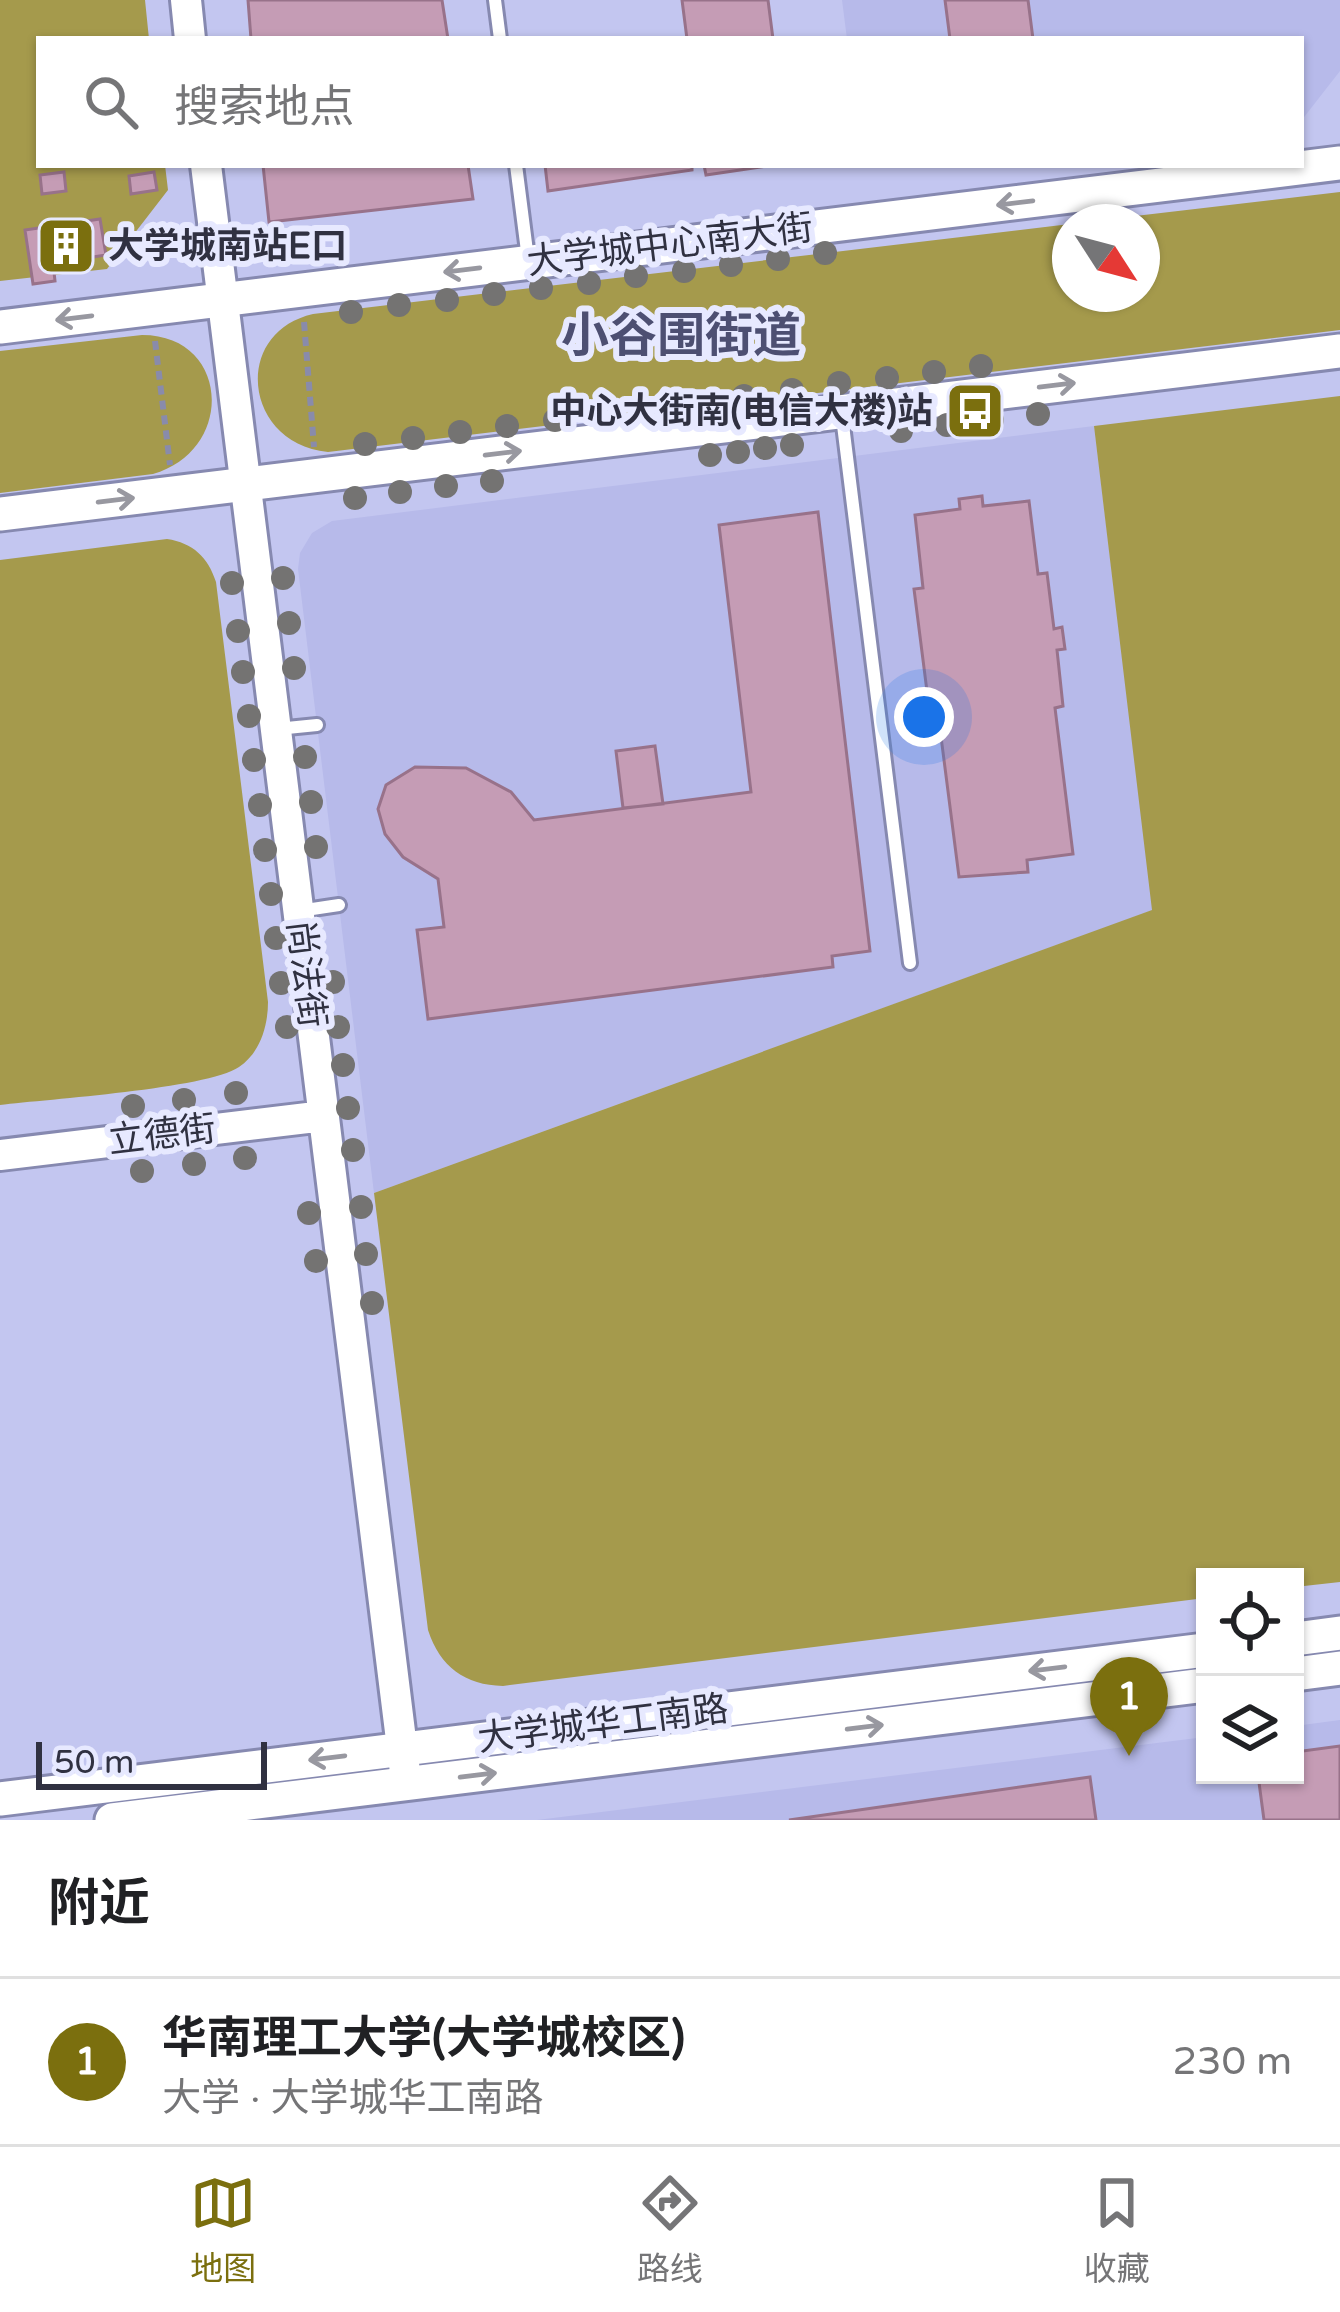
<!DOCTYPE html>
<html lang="zh">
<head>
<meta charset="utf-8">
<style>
	body { margin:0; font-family:"Varela Round","Noto Sans SC",sans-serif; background:#f2f2f2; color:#202124 }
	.controls { position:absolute; right:36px; bottom:36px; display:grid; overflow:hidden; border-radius:0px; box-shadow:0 3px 9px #0004 }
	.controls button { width:108px; height:108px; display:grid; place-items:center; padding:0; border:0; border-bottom:3px solid #e0e0e0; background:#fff; color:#202124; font:60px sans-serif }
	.compass { position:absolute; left:1052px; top:204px; width:108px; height:108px; border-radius:50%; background:#fff; box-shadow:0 3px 9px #0004; rotate:126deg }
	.scale { position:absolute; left:36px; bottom:30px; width:231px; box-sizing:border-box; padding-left:12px; border:6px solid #303141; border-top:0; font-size:33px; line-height:42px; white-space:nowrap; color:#303141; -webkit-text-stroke:9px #e7e9ff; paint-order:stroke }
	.you { position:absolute; left:924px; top:717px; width:42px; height:42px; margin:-30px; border:9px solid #fff; border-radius:50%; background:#1a73e8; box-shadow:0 0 0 18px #1a73e833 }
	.badge { display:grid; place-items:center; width:78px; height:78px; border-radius:50%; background:#7b6f0e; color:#fff; font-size:39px; font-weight:700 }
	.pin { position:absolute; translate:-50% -99px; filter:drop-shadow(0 3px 6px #0008) }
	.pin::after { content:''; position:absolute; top:63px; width:42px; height:36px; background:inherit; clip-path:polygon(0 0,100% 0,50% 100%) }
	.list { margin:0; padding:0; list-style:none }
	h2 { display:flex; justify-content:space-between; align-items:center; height:156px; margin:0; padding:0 48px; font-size:51px }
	h2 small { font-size:39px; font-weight:400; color:#757577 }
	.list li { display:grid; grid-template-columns:78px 1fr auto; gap:36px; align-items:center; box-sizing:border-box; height:168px; padding:0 48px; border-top:3px solid #e0e0e0 }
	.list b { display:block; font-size:45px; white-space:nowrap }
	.list p { margin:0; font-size:39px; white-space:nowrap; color:#757577 }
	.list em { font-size:39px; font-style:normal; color:#757577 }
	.icon { flex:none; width:66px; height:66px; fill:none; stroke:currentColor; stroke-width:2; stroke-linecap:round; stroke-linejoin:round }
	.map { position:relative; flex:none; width:1340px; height:1820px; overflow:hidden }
	.search { position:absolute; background:#fff; box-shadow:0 3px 9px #0004; left:36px; right:36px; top:36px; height:132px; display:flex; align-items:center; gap:30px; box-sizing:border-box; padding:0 42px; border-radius:0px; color:#757577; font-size:45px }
	.sheet { height:324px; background:#fff }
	nav { display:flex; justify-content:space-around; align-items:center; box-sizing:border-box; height:168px; border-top:3px solid #e0e0e0; background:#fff; font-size:33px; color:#757577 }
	nav a { display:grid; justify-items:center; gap:6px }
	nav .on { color:#7b6f0e }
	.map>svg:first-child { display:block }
	.built { fill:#b7baea }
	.green { fill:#a59a4c }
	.building { fill:#c59cb5; stroke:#98728a; stroke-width:3 }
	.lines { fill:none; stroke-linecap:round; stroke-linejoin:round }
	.service-casing { stroke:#8689b0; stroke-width:18 }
	.tertiary-casing { stroke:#8689b0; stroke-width:36 }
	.secondary-casing { stroke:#8689b0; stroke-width:39 }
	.path { stroke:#898bab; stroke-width:6; stroke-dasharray:9 6; stroke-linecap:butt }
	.service { stroke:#fff; stroke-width:12 }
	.tertiary { stroke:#fff; stroke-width:30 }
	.secondary { stroke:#fff; stroke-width:33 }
	.tree { fill:#747372 }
	.oneway { stroke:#9898a0 }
	.labels { text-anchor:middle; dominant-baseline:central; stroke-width:12; stroke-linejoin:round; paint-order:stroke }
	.street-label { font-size:36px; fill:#303141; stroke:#e7e9ff }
	.poi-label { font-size:36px; font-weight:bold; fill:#303141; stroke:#e7e9ff; text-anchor:start }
	.district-label { font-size:48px; font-weight:bold; fill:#4d4f72; stroke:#e7e9ff }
</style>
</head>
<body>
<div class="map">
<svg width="1340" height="1820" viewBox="0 0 1340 1820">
	<rect width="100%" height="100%" fill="#c3c6f0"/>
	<!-- built -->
	<path class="built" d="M842,0H1340V71L1301,121V39H847Z
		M1094,426L1153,910L374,1193L298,569L300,553L312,533L332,521Z
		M1340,1720V1820H537L1205,1737V1775H1295V1726Z"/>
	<!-- green -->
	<path class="green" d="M0,0H145L149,39H39V165H165L168,190L107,269L0,281Z
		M1340,192V330L328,452C244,444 231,333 313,314L1070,224V294H1142V222H1084Z
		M142,335C230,335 236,450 153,474L0,493V351Z
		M1340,396V1582L1295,1587V1577H1205V1598L503,1686C465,1685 440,1667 428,1630L374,1193L1152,910L1094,426Z
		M167,539C193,543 208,557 216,582L268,1002C268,1026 260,1053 239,1067C206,1089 48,1099 0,1105V560Z"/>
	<!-- building -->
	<path class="building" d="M248,0H442L448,39H251Z
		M682,0H768L773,39H687Z
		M945,0H1028L1033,39H950Z
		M263,165H468L473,199L269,222Z
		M545,165H692V170L548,191Z
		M704,165H774L706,175Z
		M64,172L66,191L42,194L40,175Z
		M154,172L157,190L131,194L129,176Z
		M100,219L106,255L53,263L55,281L33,284L25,230Z
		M982,496L983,506L1029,501L1038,574L1047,573L1054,629L1062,627L1065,649L1057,650L1063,706L1055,708L1073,854L1027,860L1028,872L959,877L939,721L931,723L914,589L923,588L915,515L960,509L959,499Z
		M818,512L870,951L832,956L833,967L428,1019L417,930L444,927L438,879L403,857L385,834L378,809L386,785L415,767L466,768L511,792L534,820L751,792L719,525Z
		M655,746L663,804L623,808L616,751Z
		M1340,1746V1820H1264L1258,1775H1295V1752Z
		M1090,1777L1096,1820H789Z"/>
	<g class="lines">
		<defs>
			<path id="service" d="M495,0L500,39
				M516,165L528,259
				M842,417L910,963
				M277,729L317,725
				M299,911L339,905"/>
			<path id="tertiary" d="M186,0L190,39
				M206,165L405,1772
				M0,1155L324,1116"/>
			<path id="secondary" d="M0,327L1340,163
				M0,514L1340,351
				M1295,1639L1340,1633
				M1295,1674L1340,1668
				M0,1799L1205,1650
				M112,1820L1205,1685"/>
		</defs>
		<!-- service casing -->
		<use href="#service" class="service-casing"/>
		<!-- tertiary casing -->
		<use href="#tertiary" class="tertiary-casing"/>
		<!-- secondary casing -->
		<use href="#secondary" class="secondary-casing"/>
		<!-- path -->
		<path class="path" d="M304,322L314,447
			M155,341L170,465"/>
		<!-- service -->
		<use href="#service" class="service"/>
		<!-- tertiary -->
		<use href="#tertiary" class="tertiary"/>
		<!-- secondary -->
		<use href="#secondary" class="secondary"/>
	</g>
	<!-- trees -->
	<g class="tree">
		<circle cx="825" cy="253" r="12"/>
		<circle cx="778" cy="259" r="12"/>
		<circle cx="731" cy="265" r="12"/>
		<circle cx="684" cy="271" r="12"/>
		<circle cx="636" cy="276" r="12"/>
		<circle cx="589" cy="283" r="12"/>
		<circle cx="541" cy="288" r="12"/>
		<circle cx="494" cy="294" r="12"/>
		<circle cx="447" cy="300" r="12"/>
		<circle cx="399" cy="305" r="12"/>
		<circle cx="351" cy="312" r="12"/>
		<circle cx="981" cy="366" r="12"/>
		<circle cx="934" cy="372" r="12"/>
		<circle cx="887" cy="378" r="12"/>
		<circle cx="839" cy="383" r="12"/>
		<circle cx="792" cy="390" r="12"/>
		<circle cx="744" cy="396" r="12"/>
		<circle cx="697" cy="401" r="12"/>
		<circle cx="650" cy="408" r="12"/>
		<circle cx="602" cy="414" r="12"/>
		<circle cx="1038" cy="414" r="12"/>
		<circle cx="555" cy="420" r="12"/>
		<circle cx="992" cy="420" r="12"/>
		<circle cx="947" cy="425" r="12"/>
		<circle cx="507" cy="426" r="12"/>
		<circle cx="901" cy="431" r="12"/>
		<circle cx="460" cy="432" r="12"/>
		<circle cx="413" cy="438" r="12"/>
		<circle cx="365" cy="444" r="12"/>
		<circle cx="792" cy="445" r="12"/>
		<circle cx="765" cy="448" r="12"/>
		<circle cx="738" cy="452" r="12"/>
		<circle cx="710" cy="455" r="12"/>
		<circle cx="492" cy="481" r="12"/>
		<circle cx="446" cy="486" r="12"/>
		<circle cx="400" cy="492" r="12"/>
		<circle cx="355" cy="498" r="12"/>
		<circle cx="283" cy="578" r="12"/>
		<circle cx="232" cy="583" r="12"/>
		<circle cx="289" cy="623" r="12"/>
		<circle cx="238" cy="631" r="12"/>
		<circle cx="294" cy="668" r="12"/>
		<circle cx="243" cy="672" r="12"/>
		<circle cx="249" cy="716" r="12"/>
		<circle cx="305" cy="757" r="12"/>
		<circle cx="254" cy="760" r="12"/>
		<circle cx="311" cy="802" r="12"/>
		<circle cx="260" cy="805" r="12"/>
		<circle cx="316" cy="847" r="12"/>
		<circle cx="265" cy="850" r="12"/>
		<circle cx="271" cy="894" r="12"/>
		<circle cx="276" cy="938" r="12"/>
		<circle cx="333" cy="982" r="12"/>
		<circle cx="281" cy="983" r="12"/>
		<circle cx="287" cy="1027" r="12"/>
		<circle cx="338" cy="1027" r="12"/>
		<circle cx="343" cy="1065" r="12"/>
		<circle cx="236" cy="1093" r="12"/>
		<circle cx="184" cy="1100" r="12"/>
		<circle cx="133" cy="1106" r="12"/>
		<circle cx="348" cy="1108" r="12"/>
		<circle cx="353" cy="1150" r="12"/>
		<circle cx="245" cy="1158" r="12"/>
		<circle cx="194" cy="1164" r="12"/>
		<circle cx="142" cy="1171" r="12"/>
		<circle cx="361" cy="1207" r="12"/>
		<circle cx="309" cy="1213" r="12"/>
		<circle cx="366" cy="1254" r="12"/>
		<circle cx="316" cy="1261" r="12"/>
		<circle cx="372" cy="1303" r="12"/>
	</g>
	<!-- one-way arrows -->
	<defs><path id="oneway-shaft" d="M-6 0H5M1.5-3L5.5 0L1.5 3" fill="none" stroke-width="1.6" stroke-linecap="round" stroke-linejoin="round" transform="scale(3)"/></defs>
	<g class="oneway">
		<use href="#oneway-shaft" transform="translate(1015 203) rotate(173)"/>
		<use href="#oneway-shaft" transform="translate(462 270) rotate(173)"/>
		<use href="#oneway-shaft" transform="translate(74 318) rotate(173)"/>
		<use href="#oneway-shaft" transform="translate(1057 385) rotate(-7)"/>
		<use href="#oneway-shaft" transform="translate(503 453) rotate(-7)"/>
		<use href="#oneway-shaft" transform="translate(116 500) rotate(-7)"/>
		<use href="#oneway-shaft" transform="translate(1047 1669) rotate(173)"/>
		<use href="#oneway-shaft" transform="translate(865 1727) rotate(-7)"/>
		<use href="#oneway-shaft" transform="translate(327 1758) rotate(173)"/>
		<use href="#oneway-shaft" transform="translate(478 1775) rotate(-7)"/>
	</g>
	<!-- icons -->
	<defs>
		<symbol id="building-square" viewBox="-11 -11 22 22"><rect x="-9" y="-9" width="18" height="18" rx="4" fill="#7b6f0e" stroke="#e7e9ff"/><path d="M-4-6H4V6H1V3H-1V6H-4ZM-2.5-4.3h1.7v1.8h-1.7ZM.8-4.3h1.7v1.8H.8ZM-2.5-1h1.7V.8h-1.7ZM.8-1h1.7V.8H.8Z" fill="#fff"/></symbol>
		<symbol id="bus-square" viewBox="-11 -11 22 22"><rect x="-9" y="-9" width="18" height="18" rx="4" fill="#7b6f0e" stroke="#e7e9ff"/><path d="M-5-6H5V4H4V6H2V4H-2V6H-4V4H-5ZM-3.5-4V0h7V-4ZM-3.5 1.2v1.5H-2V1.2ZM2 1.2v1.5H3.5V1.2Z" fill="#fff"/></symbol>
	</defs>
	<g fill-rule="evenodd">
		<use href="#building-square" x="33" y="213" width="66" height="66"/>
		<use href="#bus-square" x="942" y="378" width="66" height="66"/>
	</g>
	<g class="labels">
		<!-- street labels -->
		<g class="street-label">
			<text transform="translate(670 245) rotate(-7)">大学城中心南大街</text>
			<text transform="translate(306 974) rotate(83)">尚法街</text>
			<text transform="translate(162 1135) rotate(-7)">立德街</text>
			<text transform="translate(603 1724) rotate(-7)">大学城华工南路</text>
		</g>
		<!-- poi labels -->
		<g class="poi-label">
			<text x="108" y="246">大学城南站E口</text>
			<text x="933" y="411" text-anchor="end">中心大街南(电信大楼)站</text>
		</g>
		<!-- district labels -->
		<g class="district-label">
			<text x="681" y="337">小谷围街道</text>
		</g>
	</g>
</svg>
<div class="controls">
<button><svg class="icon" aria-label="locate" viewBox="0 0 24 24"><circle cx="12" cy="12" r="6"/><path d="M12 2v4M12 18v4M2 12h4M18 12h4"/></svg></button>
<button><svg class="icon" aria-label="layers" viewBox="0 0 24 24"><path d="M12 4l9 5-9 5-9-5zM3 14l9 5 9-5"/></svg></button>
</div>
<svg class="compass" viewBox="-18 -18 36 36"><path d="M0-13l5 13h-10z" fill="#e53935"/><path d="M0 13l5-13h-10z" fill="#757577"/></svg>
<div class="scale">50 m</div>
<div class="you"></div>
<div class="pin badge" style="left:1129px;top:1756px">1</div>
<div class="search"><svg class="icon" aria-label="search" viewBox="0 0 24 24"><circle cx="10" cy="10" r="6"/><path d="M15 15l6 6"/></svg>搜索地点</div>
</div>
<section class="sheet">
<h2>附近<small></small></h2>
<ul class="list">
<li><span class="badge">1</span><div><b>华南理工大学(大学城校区)</b><p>大学 · 大学城华工南路</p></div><em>230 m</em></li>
</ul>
</section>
<nav>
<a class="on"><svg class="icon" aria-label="map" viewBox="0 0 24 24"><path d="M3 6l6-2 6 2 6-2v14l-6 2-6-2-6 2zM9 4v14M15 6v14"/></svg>地图</a>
<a><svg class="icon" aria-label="directions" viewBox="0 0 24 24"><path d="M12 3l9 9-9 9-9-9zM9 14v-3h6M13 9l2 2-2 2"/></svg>路线</a>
<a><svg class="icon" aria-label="saved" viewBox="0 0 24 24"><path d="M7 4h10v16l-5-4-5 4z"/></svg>收藏</a>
</nav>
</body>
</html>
